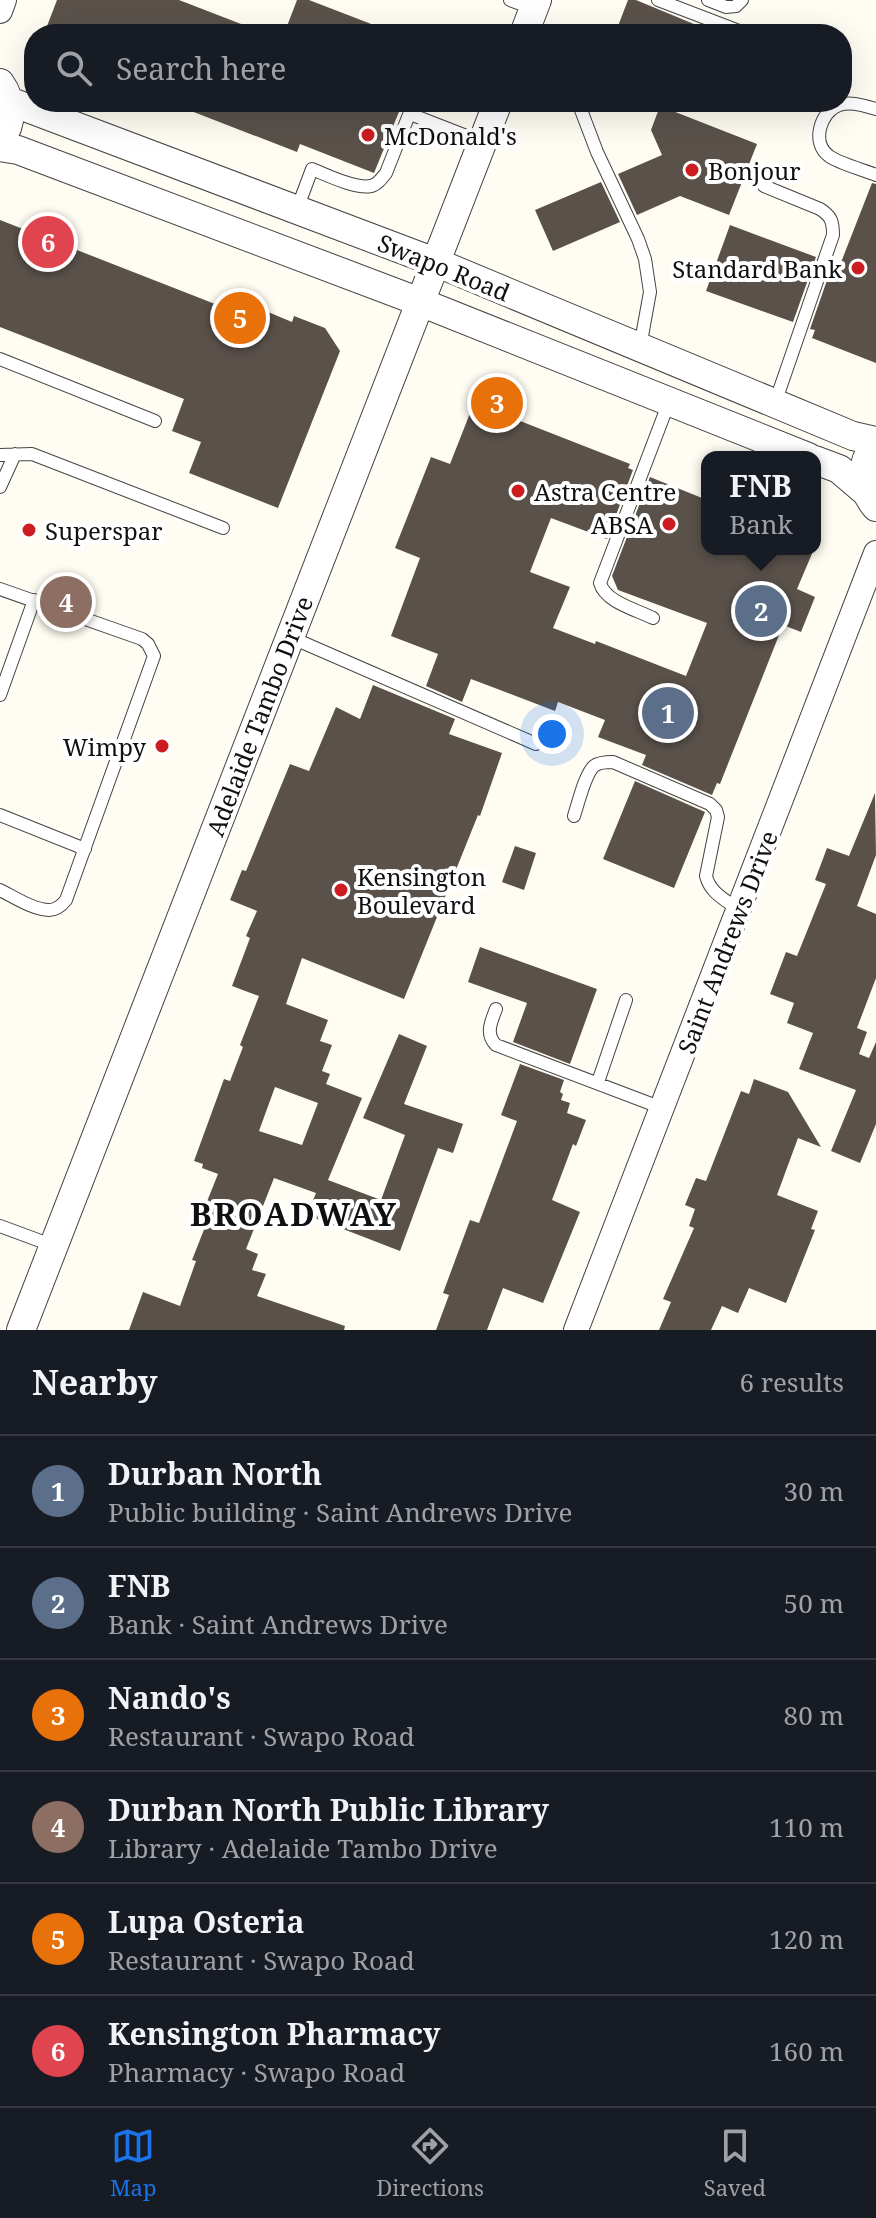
<!DOCTYPE html>
<html lang="en">
<head>
<meta charset="utf-8">
<style>
	body { margin:0; font-family:"Noto Serif",serif; background:#242831; color:#f1f3f6 }
	.you { position:absolute; left:552px; top:734px; width:28px; height:28px; margin:-20px; border:6px solid #fff; border-radius:50%; background:#1a73e8; box-shadow:0 0 0 12px #1a73e833 }
	.badge { display:grid; place-items:center; width:52px; height:52px; border-radius:50%; background:#1a73e8; color:#fff; font-size:26px; font-weight:700 }
	.pin { position:absolute; translate:-50% -50%; border:4px solid #fff; box-shadow:0 2px 8px #0006 }
	.popup { position:absolute; left:701px; top:451px; width:120px; height:104px; box-sizing:border-box; display:grid; place-content:center; border-radius:16px; background:#171b24; filter:drop-shadow(0 2px 6px #0005); font-size:26px; white-space:nowrap; color:#9ea1a6 }
	.popup b { font-size:30px; color:#f1f3f6 }
	.popup::after { content:''; position:absolute; left:50%; top:100%; margin-left:-16px; border:16px solid transparent; border-top-color:#171b24 }
	.list { margin:0; padding:0; list-style:none }
	h2 { display:flex; justify-content:space-between; align-items:center; height:104px; margin:0; padding:0 32px; font-size:34px }
	h2 small { font-size:26px; font-weight:400; color:#9ea1a6 }
	.list li { display:grid; grid-template-columns:52px 1fr auto; gap:24px; align-items:center; box-sizing:border-box; height:112px; padding:0 32px; border-top:2px solid #363941 }
	.list b { display:block; font-size:30px; white-space:nowrap }
	.list p { margin:0; font-size:26px; white-space:nowrap; color:#9ea1a6 }
	.list em { font-size:26px; font-style:normal; color:#9ea1a6 }
	.icon { flex:none; width:44px; height:44px; fill:none; stroke:currentColor; stroke-width:2; stroke-linecap:round; stroke-linejoin:round }
	.map { position:relative; flex:none; width:876px; height:1330px; overflow:hidden }
	.search { position:absolute; background:#171b24; box-shadow:0 8px 32px #0002; left:24px; right:24px; top:24px; height:88px; display:flex; align-items:center; gap:20px; box-sizing:border-box; padding:0 28px; border-radius:32px; color:#9ea1a6; font-size:30px }
	.sheet { height:776px; background:#171b24 }
	nav { display:flex; justify-content:space-around; align-items:center; box-sizing:border-box; height:112px; border-top:2px solid #363941; background:#171b24; font-size:22px; color:#9ea1a6 }
	nav a { display:grid; justify-items:center; gap:4px }
	nav .on { color:#1a73e8 }
	.map>svg:first-child { display:block }
	.building { fill:#5a514b; fill-rule:evenodd }
	.lines { fill:none; stroke-linecap:round; stroke-linejoin:round }
	.service-casing { stroke:#434343; stroke-width:14 }
	.minor-casing { stroke:#434343; stroke-width:26 }
	.tertiary-casing { stroke:#434343; stroke-width:30 }
	.service { stroke:#fff; stroke-width:12 }
	.minor { stroke:#fff; stroke-width:24 }
	.tertiary { stroke:#fff; stroke-width:28 }
	.poi-dot { fill:#cc1c20; stroke:#fff; stroke-width:3 }
	.labels { text-anchor:middle; dominant-baseline:central; stroke-width:8; stroke-linejoin:round; paint-order:stroke }
	.poi-label { font-size:24px; fill:#101010; stroke:#fff; text-anchor:start }
	.street-label { font-size:24px; fill:#101010; stroke:#fff }
	.district-label { font-size:32px; font-weight:bold; letter-spacing:2px; fill:#101010; stroke:#fff }
</style>
</head>
<body>
<div class="map">
<svg width="876" height="1330" viewBox="0 0 876 1330">
	<rect width="100%" height="100%" fill="#fffdf3"/>
	<!-- building -->
	<path class="building" d="M57,0H179L262,32V34H44Z
		M297,0H309L392,32V34H284Z
		M628,0H636L718,34H615Z
		M173,102H387L401,107L374,173L300,144L297,152L173,104Z
		M660,106L757,144L729,215L680,196L637,215L618,174L662,155L651,130Z
		M601,182L620,222L553,251L535,210Z
		M872,183L876,184V363L812,338L815,330L810,329L833,263L840,265Z
		M0,220L264,323L268,312L292,322L294,316L325,328L340,351L278,508L189,473L201,442L172,431L184,399L0,327Z
		M730,225L816,257L793,322L706,291Z
		M474,403L630,464L628,468L633,470L607,539L595,535L593,530L591,533L551,518L530,572L570,587L553,628L595,644L596,641L686,676L707,623L618,590L612,576L650,477L707,500V549H814L797,589L815,597L801,632L783,625L720,784L717,783L712,795L642,765L646,755L598,737L605,720L558,702L555,711L471,679L462,702L426,686L438,654L391,636L420,558L395,548L431,457L450,464Z
		M373,685L455,719L449,734L502,753L480,816L478,815L404,999L302,958L286,1004L328,1020L320,1041L332,1045L322,1071L330,1074L326,1084L362,1098L328,1180L381,1200L405,1135L363,1118L399,1034L427,1046L404,1104L463,1124L453,1153L438,1148L400,1251L307,1215L316,1193L274,1178L246,1249L258,1254L252,1270L266,1274L257,1296L345,1326L344,1330H129L143,1292L180,1306L196,1261L192,1260L207,1222L200,1219L218,1174L202,1168L203,1164L194,1161L224,1079L230,1081L243,1047L240,1045L259,996L232,986L250,938L246,936L257,911L230,900L242,870L246,871L290,764L309,771L336,707L360,719ZM275,1087L318,1103L302,1145L259,1131Z
		M635,781L705,812L674,888L603,859Z
		M875,793L876,855L857,906L876,914V978L857,1028L867,1032L859,1054L869,1058L876,1042V1124L860,1163L831,1151L856,1090L799,1069L813,1033L787,1023L794,1003L770,994L786,952L797,956L826,884L815,880L827,848L849,856Z
		M515,846L536,853L524,890L502,882Z
		M480,947L597,989L570,1064L513,1042L527,1003L468,982Z
		M520,1064L564,1080L560,1092L563,1094L561,1100L570,1103L567,1113L586,1120L576,1146L573,1144L552,1200L580,1212L543,1303L503,1288L487,1330H436L449,1295L443,1293L470,1220L479,1223L517,1121L501,1115Z
		M754,1079L788,1092L821,1147L798,1138L777,1195L818,1211L811,1229L815,1230L786,1303L749,1288L738,1313L722,1306L711,1330H659L671,1302L663,1299L694,1228L689,1226L695,1209L685,1205L696,1178L706,1181L741,1091L749,1094Z"/>
	<g class="lines">
		<defs>
			<path id="service" d="M510,0L534,9
				M658,0L747,34
				M708,0L726,7L736,6L742,0
				M578,102L597,152L638,239L645,259L650,292L640,347
				M876,109C864,106 852,101 839,105C820,112 811,143 829,156C838,163 864,170 876,175
				M410,114L482,142
				M764,186L820,209C831,216 833,221 833,235L775,403
				M297,209L312,169C327,175 355,189 371,186C377,185 382,178 386,173L414,102
				M0,359L155,421
				M0,455L32,454L223,528
				M0,487L15,454
				M0,589L142,639L148,644L154,656L66,900C62,905 56,910 49,910C34,910 14,897 0,890
				M653,618C637,610 605,602 600,583L669,402
				M290,637L536,744
				M0,695L34,600
				M0,815L85,849
				M574,816C578,804 585,774 594,766C599,762 607,762 613,762L710,804L716,810L718,817L706,876C710,893 726,900 739,910
				M496,1009C491,1022 485,1034 496,1045L662,1108
				M598,1082L626,1000
				M0,1226L54,1246"/>
			<path id="minor" d="M0,11L4,0
				M576,1330L876,553"/>
			<path id="tertiary" d="M524,34L537,0
				M0,83C13,101 13,123 0,141
				M9,101L435,262L853,436L876,441
				M0,147L18,150L420,302L808,457
				M876,443C860,464 859,487 876,507
				M815,460L839,469L866,492
				M21,1330L498,102"/>
		</defs>
		<!-- service casing -->
		<use href="#service" class="service-casing"/>
		<!-- minor casing -->
		<use href="#minor" class="minor-casing"/>
		<!-- tertiary casing -->
		<use href="#tertiary" class="tertiary-casing"/>
		<!-- service -->
		<use href="#service" class="service"/>
		<!-- minor -->
		<use href="#minor" class="minor"/>
		<!-- tertiary -->
		<use href="#tertiary" class="tertiary"/>
	</g>
	<!-- markers -->
	<g class="poi-dot">
		<circle cx="368" cy="135" r="8"/>
		<circle cx="692" cy="170" r="8"/>
		<circle cx="858" cy="268" r="8"/>
		<circle cx="518" cy="491" r="8"/>
		<circle cx="669" cy="524" r="8"/>
		<circle cx="29" cy="530" r="8"/>
		<circle cx="162" cy="746" r="8"/>
		<circle cx="341" cy="890" r="8"/>
	</g>
	<g class="labels">
		<!-- poi labels -->
		<g class="poi-label">
			<text x="384" y="135">McDonald's</text>
			<text x="708" y="170">Bonjour</text>
			<text x="842" y="268" text-anchor="end">Standard Bank</text>
			<text x="534" y="491">Astra Centre</text>
			<text x="653" y="524" text-anchor="end">ABSA</text>
			<text x="45" y="530">Superspar</text>
			<text x="146" y="746" text-anchor="end">Wimpy</text>
			<text x="357" y="876">Kensington<tspan x="357" dy="28">Boulevard</tspan></text>
		</g>
		<!-- street labels -->
		<g class="street-label">
			<text transform="translate(444 267) rotate(22)">Swapo Road</text>
			<text transform="translate(259 716) rotate(-69)">Adelaide Tambo Drive</text>
			<text transform="translate(727 942) rotate(-69)">Saint Andrews Drive</text>
		</g>
		<!-- district labels -->
		<g class="district-label">
			<text x="294" y="1213">BROADWAY</text>
		</g>
	</g>
</svg>
<div class="you"></div>
<div class="pin badge" style="left:668px;top:713px;background:#5c6f8a">1</div>
<div class="pin badge" style="left:761px;top:611px;background:#5c6f8a">2</div>
<div class="popup"><b>FNB</b>Bank</div>
<div class="pin badge" style="left:497px;top:403px;background:#e8710a">3</div>
<div class="pin badge" style="left:66px;top:602px;background:#8d6e63">4</div>
<div class="pin badge" style="left:240px;top:318px;background:#e8710a">5</div>
<div class="pin badge" style="left:48px;top:242px;background:#e0444e">6</div>
<div class="search"><svg class="icon" aria-label="search" viewBox="0 0 24 24"><circle cx="10" cy="10" r="6"/><path d="M15 15l6 6"/></svg>Search here</div>
</div>
<section class="sheet">
<h2>Nearby<small>6 results</small></h2>
<ul class="list">
<li><span class="badge" style="background:#5c6f8a">1</span><div><b>Durban North</b><p>Public building · Saint Andrews Drive</p></div><em>30 m</em></li>
<li><span class="badge" style="background:#5c6f8a">2</span><div><b>FNB</b><p>Bank · Saint Andrews Drive</p></div><em>50 m</em></li>
<li><span class="badge" style="background:#e8710a">3</span><div><b>Nando's</b><p>Restaurant · Swapo Road</p></div><em>80 m</em></li>
<li><span class="badge" style="background:#8d6e63">4</span><div><b>Durban North Public Library</b><p>Library · Adelaide Tambo Drive</p></div><em>110 m</em></li>
<li><span class="badge" style="background:#e8710a">5</span><div><b>Lupa Osteria</b><p>Restaurant · Swapo Road</p></div><em>120 m</em></li>
<li><span class="badge" style="background:#e0444e">6</span><div><b>Kensington Pharmacy</b><p>Pharmacy · Swapo Road</p></div><em>160 m</em></li>
</ul>
</section>
<nav>
<a class="on"><svg class="icon" aria-label="map" viewBox="0 0 24 24"><path d="M3 6l6-2 6 2 6-2v14l-6 2-6-2-6 2zM9 4v14M15 6v14"/></svg>Map</a>
<a><svg class="icon" aria-label="directions" viewBox="0 0 24 24"><path d="M12 3l9 9-9 9-9-9zM9 14v-3h6M13 9l2 2-2 2"/></svg>Directions</a>
<a><svg class="icon" aria-label="saved" viewBox="0 0 24 24"><path d="M7 4h10v16l-5-4-5 4z"/></svg>Saved</a>
</nav>
</body>
</html>
